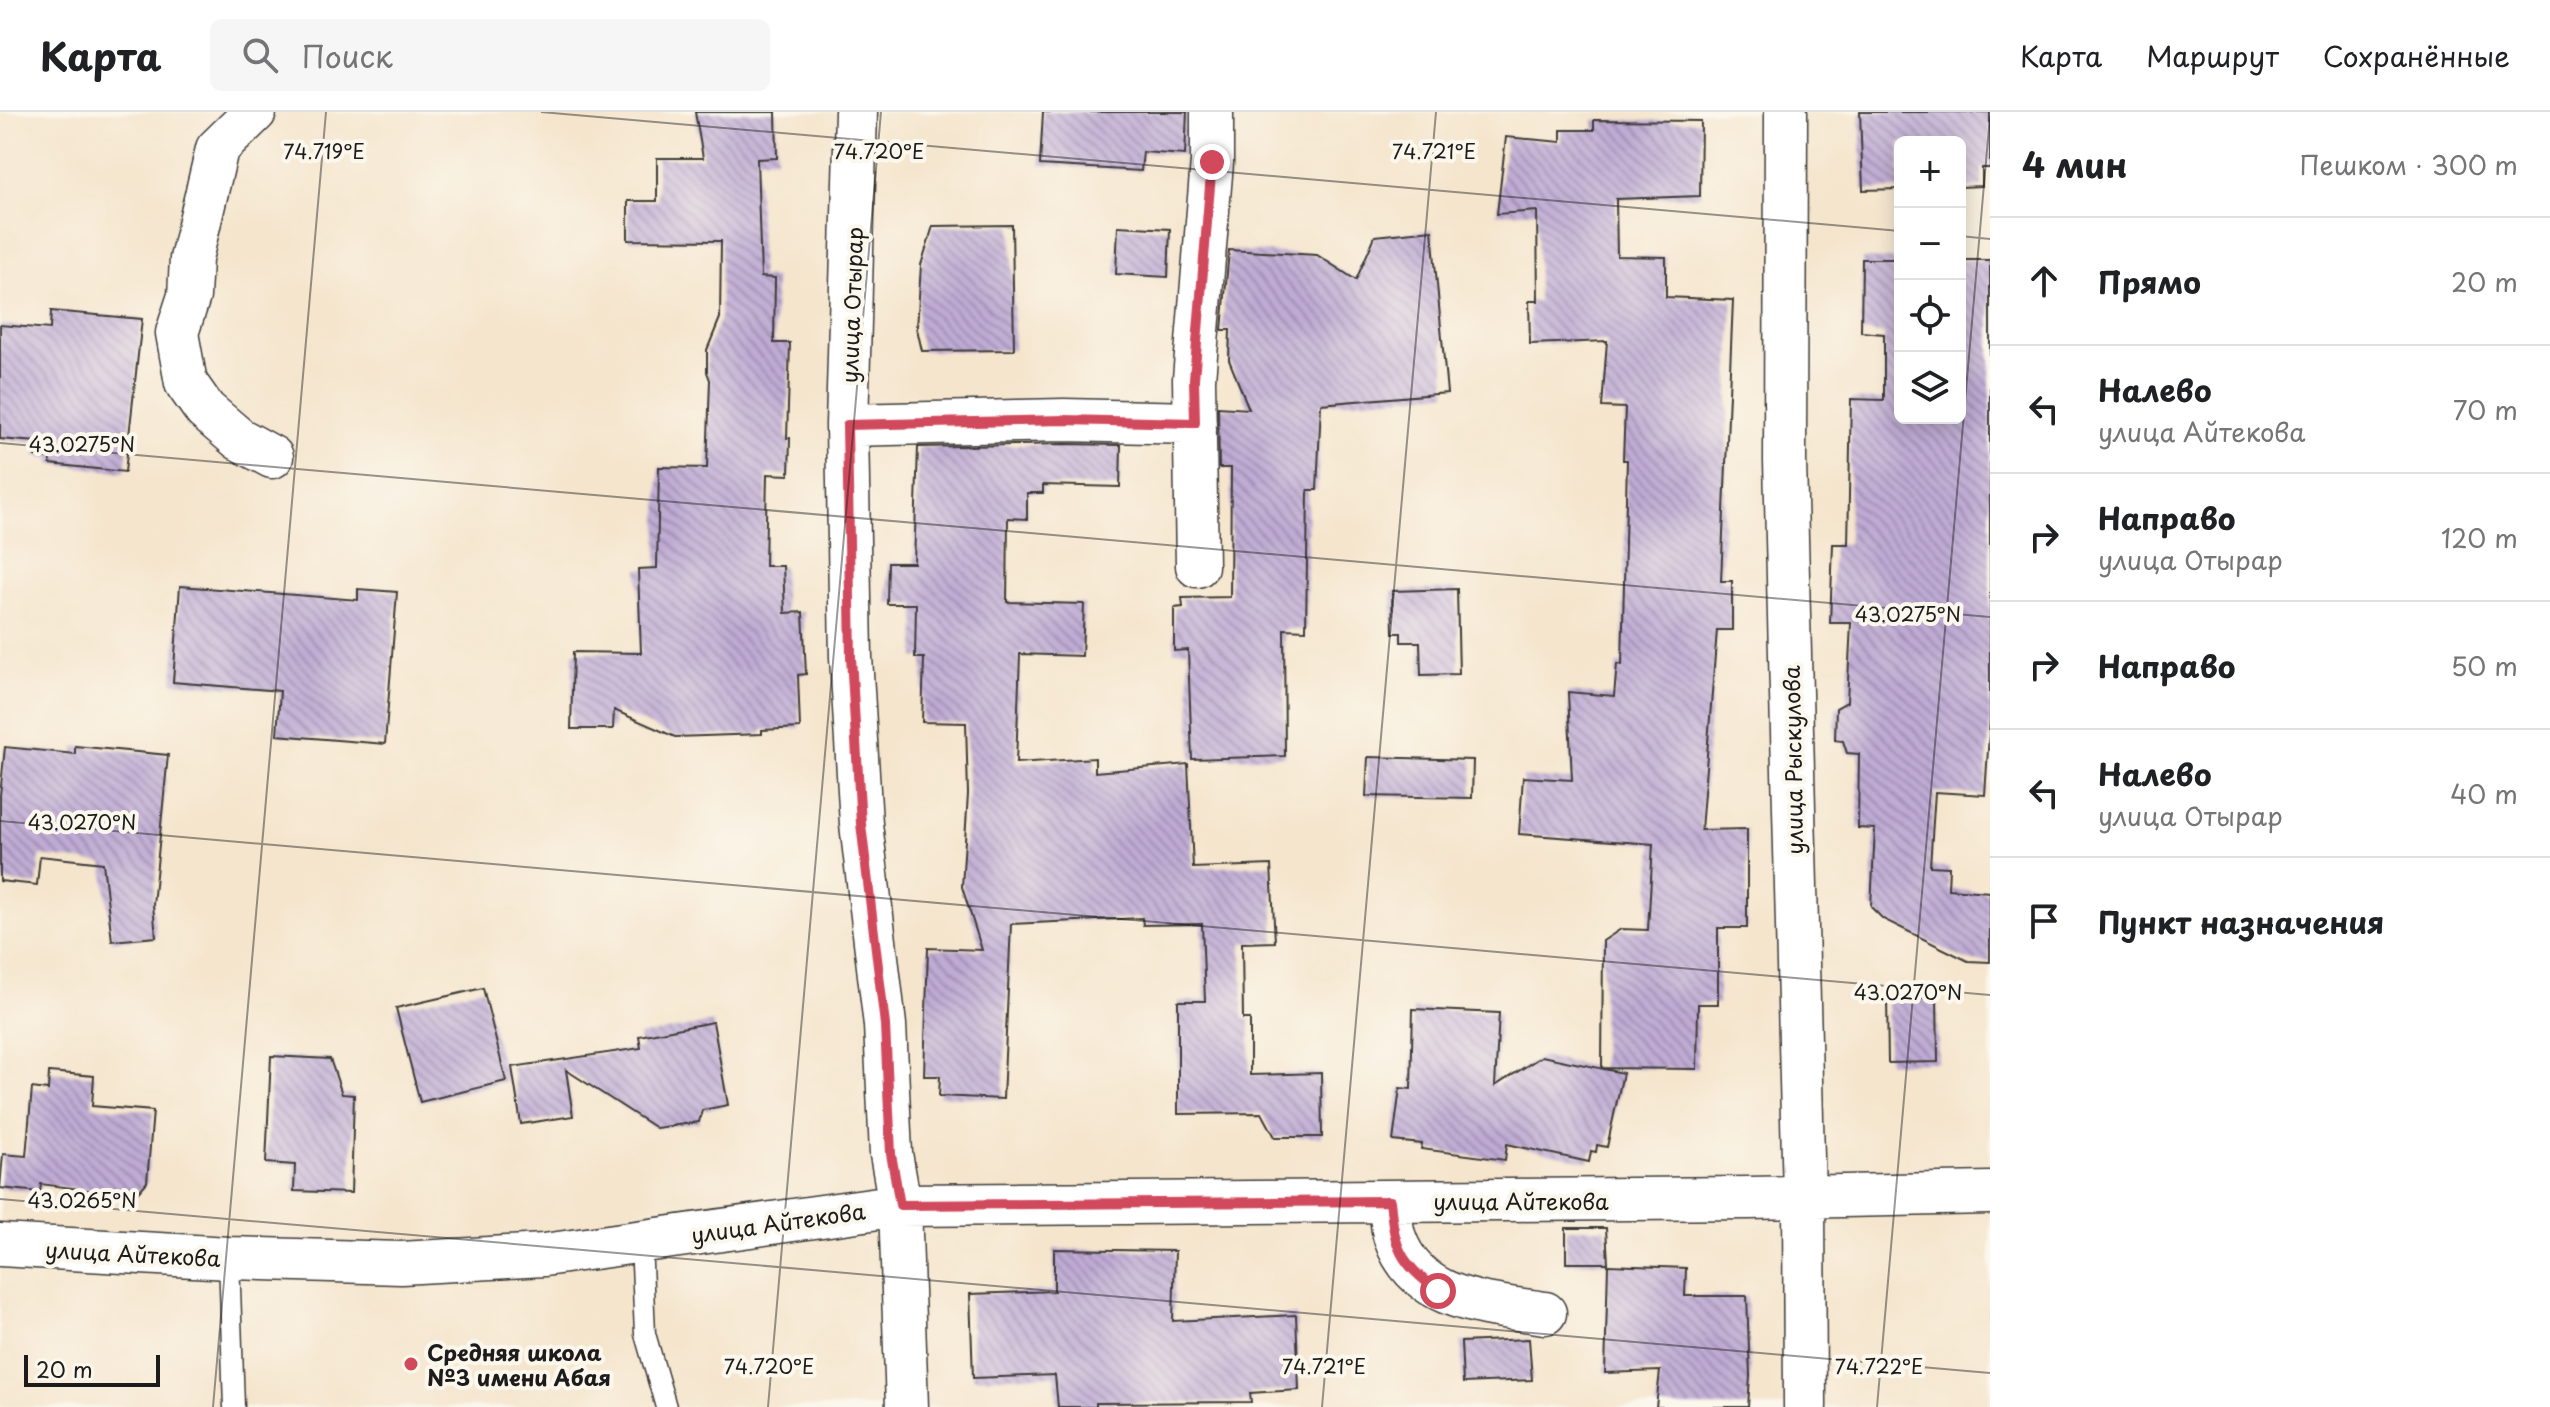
<!DOCTYPE html>
<html lang="ru">
<head>
<meta charset="utf-8">
<style>
	body { margin:0; font-family:"Playpen Sans",sans-serif; background:#f6f6f6; color:#202124 }
	.controls { position:absolute; right:24px; top:24px; display:grid; overflow:hidden; border-radius:12px; box-shadow:0 4px 20px #0003 }
	.controls button { width:72px; height:72px; display:grid; place-items:center; padding:0; border:0; border-bottom:2px solid #e0e0e0; background:#fff; color:#202124; font:40px sans-serif }
	.scale { position:absolute; left:24px; bottom:20px; width:136px; box-sizing:border-box; padding-left:8px; border:4px solid #1c1c1c; border-top:0; font-size:22px; line-height:28px; white-space:nowrap; color:#1c1c1c; -webkit-text-stroke:6px #fbf7ec; paint-order:stroke }
	.stop { position:absolute; width:24px; height:24px; margin:-18px; border:6px solid #d1495b; border-radius:50%; background:#fff }
	.stop.end { background:#d1495b; border-color:#fff; box-shadow:0 2px 8px #0008 }
	.list { margin:0; padding:0; list-style:none }
	h2 { display:flex; justify-content:space-between; align-items:center; height:104px; margin:0; padding:0 32px; font-size:34px }
	h2 small { font-size:26px; font-weight:400; color:#757577 }
	.list li { display:grid; grid-template-columns:52px 1fr auto; gap:24px; align-items:center; box-sizing:border-box; height:128px; padding:0 32px; border-top:2px solid #e0e0e0 }
	.list b { display:block; font-size:30px; white-space:nowrap }
	.list p { margin:0; font-size:26px; white-space:nowrap; color:#757577 }
	.list em { font-size:26px; font-style:normal; color:#757577 }
	.icon { flex:none; width:44px; height:44px; fill:none; stroke:currentColor; stroke-width:2; stroke-linecap:round; stroke-linejoin:round }
	.map { position:relative; flex:none; width:1990px; height:1295px; overflow:hidden }
	header { display:flex; align-items:center; gap:48px; box-sizing:border-box; height:112px; padding:0 40px; background:#fff; border-bottom:2px solid #e0e0e0 }
	header strong { font-size:38px }
	nav { display:flex; gap:44px; margin-inline-start:auto; font-size:28px }
	.search { width:560px; height:72px; background:#f6f6f6; display:flex; align-items:center; gap:20px; box-sizing:border-box; padding:0 28px; border-radius:12px; color:#757577; font-size:30px }
	main { display:flex }
	aside { flex:1; background:#fff }
	.map>svg:first-child { display:block }
	.building { fill:url(#building-back-hatch) }
	.lines { fill:none; stroke-linecap:round; stroke-linejoin:round }
	.service-casing { stroke:#3d3a37; stroke-width:23 }
	.minor-casing { stroke:#3d3a37; stroke-width:45 }
	.service { stroke:#fff; stroke-width:20 }
	.minor { stroke:#fff; stroke-width:42 }
	.route { stroke:#d1495b; stroke-width:10 }
	.ticks { fill:none; stroke:#1c1c1c; stroke-width:2; stroke-opacity:0.45 }
	.poi-dot { fill:#d1495b; stroke:#fbf7ec; stroke-width:3 }
	.labels { text-anchor:middle; dominant-baseline:central; stroke-width:8; stroke-linejoin:round; paint-order:stroke }
	.street-label { font-size:22px; fill:#1c1c1c; stroke:#fbf7ec }
	.poi-label { font-size:22px; font-weight:bold; fill:#1c1c1c; stroke:#fbf7ec; text-anchor:start }
	.ticks-label { font-size:20px; text-anchor:middle; fill:#1c1c1c; stroke:#fbf7ec; stroke-width:8; stroke-linejoin:round; paint-order:stroke }
</style>
</head>
<body>
<header>
<strong>Карта</strong>
<div class="search"><svg class="icon" aria-label="search" viewBox="0 0 24 24"><circle cx="10" cy="10" r="6"/><path d="M15 15l6 6"/></svg>Поиск</div>
<nav><a>Карта</a><a>Маршрут</a><a>Сохранённые</a></nav>
</header>
<main>
<div class="map">
<svg width="1990" height="1295" viewBox="0 0 1990 1295">
	<defs>
		<pattern id="building-back-hatch" width="6" height="6" patternUnits="userSpaceOnUse" patternTransform="scale(2)"><rect width="6" height="6" fill="#bfabd4"/><path d="M-1 5l2 2M0 0l6 6M5-1l2 2" fill="none" stroke="#9a8aab"/></pattern>
	</defs>
	<rect width="100%" height="100%" fill="#fbf7ec"/>
	<filter id="ink" filterUnits="userSpaceOnUse"><feTurbulence type="fractalNoise" baseFrequency=".0125" numOctaves="2"/><feDisplacementMap in="SourceGraphic" scale="16" xChannelSelector="R" yChannelSelector="G"/><feConvolveMatrix kernelMatrix="1 2 1 2 8 2 1 2 1" color-interpolation-filters="sRGB"/></filter>
	<filter id="wash" filterUnits="userSpaceOnUse"><feTurbulence type="fractalNoise" baseFrequency=".006" numOctaves="4" result="noise"/><feDisplacementMap in="SourceGraphic" scale="32" xChannelSelector="R" yChannelSelector="G"/><feGaussianBlur stdDeviation="1.8" result="paint"/><feColorMatrix in="noise" values="0 0 0 0 0 0 0 0 0 0 0 0 0 0 0 0 0 1.4 0 .05"/><feComposite in="paint" operator="in"/></filter>
	<g filter="url(#wash)">
		<rect width="100%" height="100%" fill="#f5e5cd"/>
		<g id="blocks">
			<!-- building -->
			<path class="building" d="M695,0H776L777,46L757,47L761,165L775,166L774,231H790L787,326H790L789,363L767,362L765,454H783L785,501L803,500L806,562L798,563L800,616L762,618V622L675,625L614,598L613,617H571L573,540L641,541L638,457L657,456L659,355L707,356L710,268L707,260V238L720,206L721,129L628,128V89H657V46H703Z
				M1043,0H1187L1185,43L1143,40L1141,59L1040,53Z
				M1860,0H1990V56H1982V74L1960,75V30H1900V77L1863,78Z
				M1594,8L1701,9L1700,84L1616,87L1617,144L1666,145V185L1733,188L1721,469H1732V518H1717L1701,718L1747,717V816H1718V892H1698L1697,957L1602,956L1603,829L1621,817L1648,818L1653,732L1519,722L1523,665L1572,668L1568,580L1614,584L1617,552L1622,553L1627,348H1623L1625,296L1602,295L1607,229L1530,232L1529,189H1538L1537,99L1497,102L1506,25L1561,30V18H1594Z
				M1012,113L1014,238L922,239L917,217L921,153L933,114Z
				M1118,114L1170,117L1168,165L1116,162Z
				M1432,118L1447,281L1321,292L1317,378H1308L1306,518L1284,517L1285,644L1192,647L1188,538L1174,539V496L1183,495L1182,486L1230,485L1231,356H1219L1218,295L1249,297L1229,248L1230,218H1222L1229,138L1317,143L1356,168L1375,124Z
				M1862,147H1900V306H1960V148H1990V607L1985,683L1935,680L1930,754L1949,755L1948,777L1990,780V850L1968,849L1883,807L1871,795L1875,717L1858,716L1859,642L1847,641L1843,629L1835,628L1836,596L1847,590L1851,511H1830L1833,432H1848L1851,287L1884,288V222L1861,220Z
				M51,199L142,207L125,360L50,352V346L35,344L37,330L0,327V213L50,217Z
				M1064,332L1121,333L1120,375L1043,373V381H1027V407L1008,406L1007,490L1084,492L1082,544L1020,542L1016,651L1095,646V660L1188,652L1193,756L1271,753L1275,830L1242,831L1243,907H1250V963L1321,961L1322,1025H1275L1262,1001L1178,1002V889H1205L1202,812L1143,813L1142,806L1011,812L1003,987L939,984L940,964H924L928,836L982,838L962,775L968,682L966,611L922,610L924,546H915L916,492H887L888,451H914L918,335Z
				M180,474L358,488V477L397,480L385,632L277,623L280,579L173,570Z
				M1457,477L1459,562L1421,563L1420,530H1401V521H1393L1392,479Z
				M75,634L168,643L153,793L156,825L112,829L103,751L40,744L37,773L0,769V683L5,635L75,642Z
				M1368,645L1473,648L1472,686L1366,684Z
				M483,876L506,969L420,990L396,896Z
				M1887,886H1937L1938,950L1888,951Z
				M1413,897L1499,901L1495,974L1542,944L1623,961L1607,1035L1597,1033L1596,1040L1591,1039L1589,1050L1507,1032L1505,1048L1421,1037L1422,1032L1393,1029L1400,976L1411,977Z
				M713,910L728,993L702,998L699,1010L656,1016L566,958L573,1004L521,1012L512,955L641,936L639,924Z
				M271,944L330,947L342,982L354,983L351,1081L294,1079L295,1053L266,1051Z
				M49,960L94,964L92,994L153,999L147,1070L135,1084L41,1072L40,1080L0,1076L3,1042L26,1044L32,976L48,978Z
				M1566,1116H1606L1608,1151H1566Z
				M1054,1137L1175,1139L1173,1209L1296,1203L1299,1278L1250,1281L1251,1290L1096,1291V1295H1058L1055,1263L973,1266L970,1182L1054,1179Z
				M1608,1153L1686,1156L1685,1184H1747L1750,1264L1748,1295H1656L1660,1259L1605,1261Z
				M1529,1227L1532,1268L1463,1271L1461,1230Z"/>
		</g>
	</g>
	<g filter="url(#ink)">
		<use href="#blocks" fill-opacity="0" stroke="#3d3a37" stroke-width="2"/>
		<g class="lines">
			<defs>
				<path id="service" d="M641,1129L645,1222L666,1295
					M229,1146L234,1295"/>
				<path id="minor" d="M255,0L217,37L191,147L189,184L177,221L186,271L205,298L239,327L272,345
					M856,0L847,313L851,545L861,712L885,913L891,1042L900,1093L907,1295
					M1786,0L1785,349L1804,1084L1805,1295
					M847,313L1064,308L1195,311
					M1197,454L1194,267L1212,50V0
					M1390,1089C1391,1101 1391,1115 1395,1126C1417,1190 1486,1192 1545,1201
					M0,1133L229,1146L401,1151L544,1143L900,1093L1749,1086L1990,1081"/>
			</defs>
			<!-- service casing -->
			<use href="#service" class="service-casing"/>
			<!-- minor casing -->
			<use href="#minor" class="minor-casing"/>
			<!-- service -->
			<use href="#service" class="service"/>
			<!-- minor -->
			<use href="#minor" class="minor"/>
		</g>
	</g>
	<g class="lines" filter="url(#ink)">
		<!-- route -->
		<path class="route" d="M1212,50L1194,267L1195,311L1064,308L847,313L851,545L861,712L885,913L891,1042L900,1093L1390,1089C1395,1138 1399,1149 1438,1179"/>
	</g>
	<!-- ticks -->
	<path class="ticks" d="M541,0L1900,119M1960,124L1990,127M0,331L1990,505M0,709L1990,883M0,1087L1990,1261M213,1295L326,0M768,1295L881,0M1322,1295L1436,0M1877,1295L1990,4"/>
	<!-- markers -->
	<circle class="poi-dot" cx="411" cy="1252" r="8"/>
	<g class="labels">
		<!-- street labels -->
		<g class="street-label">
			<text transform="translate(851 193) rotate(-88)">улица Отырар</text>
			<text transform="translate(1792 648) rotate(-91)">улица Рыскулова</text>
			<text x="1521" y="1088">улица Айтекова</text>
			<text transform="translate(778 1110) rotate(-8)">улица Айтекова</text>
			<text transform="translate(133 1141) rotate(3)">улица Айтекова</text>
		</g>
		<!-- poi labels -->
		<g class="poi-label">
			<text x="427" y="1239">Средняя школа<tspan x="427" dy="25">№3 имени Абая</tspan></text>
		</g>
	</g>
	<g class="ticks-label">
		<text x="324" y="47">74.719°E</text>
		<text x="879" y="47">74.720°E</text>
		<text x="1434" y="47">74.721°E</text>
		<text x="82" y="340">43.0275°N</text>
		<text x="1908" y="510">43.0275°N</text>
		<text x="82" y="718">43.0270°N</text>
		<text x="1908" y="888">43.0270°N</text>
		<text x="82" y="1096">43.0265°N</text>
		<text x="769" y="1262">74.720°E</text>
		<text x="1324" y="1262">74.721°E</text>
		<text x="1879" y="1262">74.722°E</text>
	</g>
</svg>
<div class="controls">
<button>+</button>
<button>−</button>
<button><svg class="icon" aria-label="locate" viewBox="0 0 24 24"><circle cx="12" cy="12" r="6"/><path d="M12 2v4M12 18v4M2 12h4M18 12h4"/></svg></button>
<button><svg class="icon" aria-label="layers" viewBox="0 0 24 24"><path d="M12 4l9 5-9 5-9-5zM3 14l9 5 9-5"/></svg></button>
</div>
<div class="scale">20 m</div>
<div class="stop" style="left:1438px;top:1179px"></div>
<div class="stop end" style="left:1212px;top:50px"></div>
</div>
<aside>
<h2>4 мин<small>Пешком · 300 m</small></h2>
<ul class="list">
<li><svg class="icon" aria-label="ahead" viewBox="0 0 24 24"><path d="M12 20V5M6 11l6-6 6 6"/></svg><div><b>Прямо</b></div><em>20 m</em></li>
<li><svg class="icon" aria-label="left" viewBox="0 0 24 24"><path d="M17 20v-9H6M10 6l-5 5 5 5"/></svg><div><b>Налево</b><p>улица Айтекова</p></div><em>70 m</em></li>
<li><svg class="icon" aria-label="right" viewBox="0 0 24 24"><path d="M7 20v-9h11M14 6l5 5-5 5"/></svg><div><b>Направо</b><p>улица Отырар</p></div><em>120 m</em></li>
<li><svg class="icon" aria-label="right" viewBox="0 0 24 24"><path d="M7 20v-9h11M14 6l5 5-5 5"/></svg><div><b>Направо</b></div><em>50 m</em></li>
<li><svg class="icon" aria-label="left" viewBox="0 0 24 24"><path d="M17 20v-9H6M10 6l-5 5 5 5"/></svg><div><b>Налево</b><p>улица Отырар</p></div><em>40 m</em></li>
<li><svg class="icon" aria-label="arrive" viewBox="0 0 24 24"><path d="M6 21V4h12l-3 4 3 4H6"/></svg><div><b>Пункт назначения</b></div></li>
</ul>
</aside>
</main>
</body>
</html>
